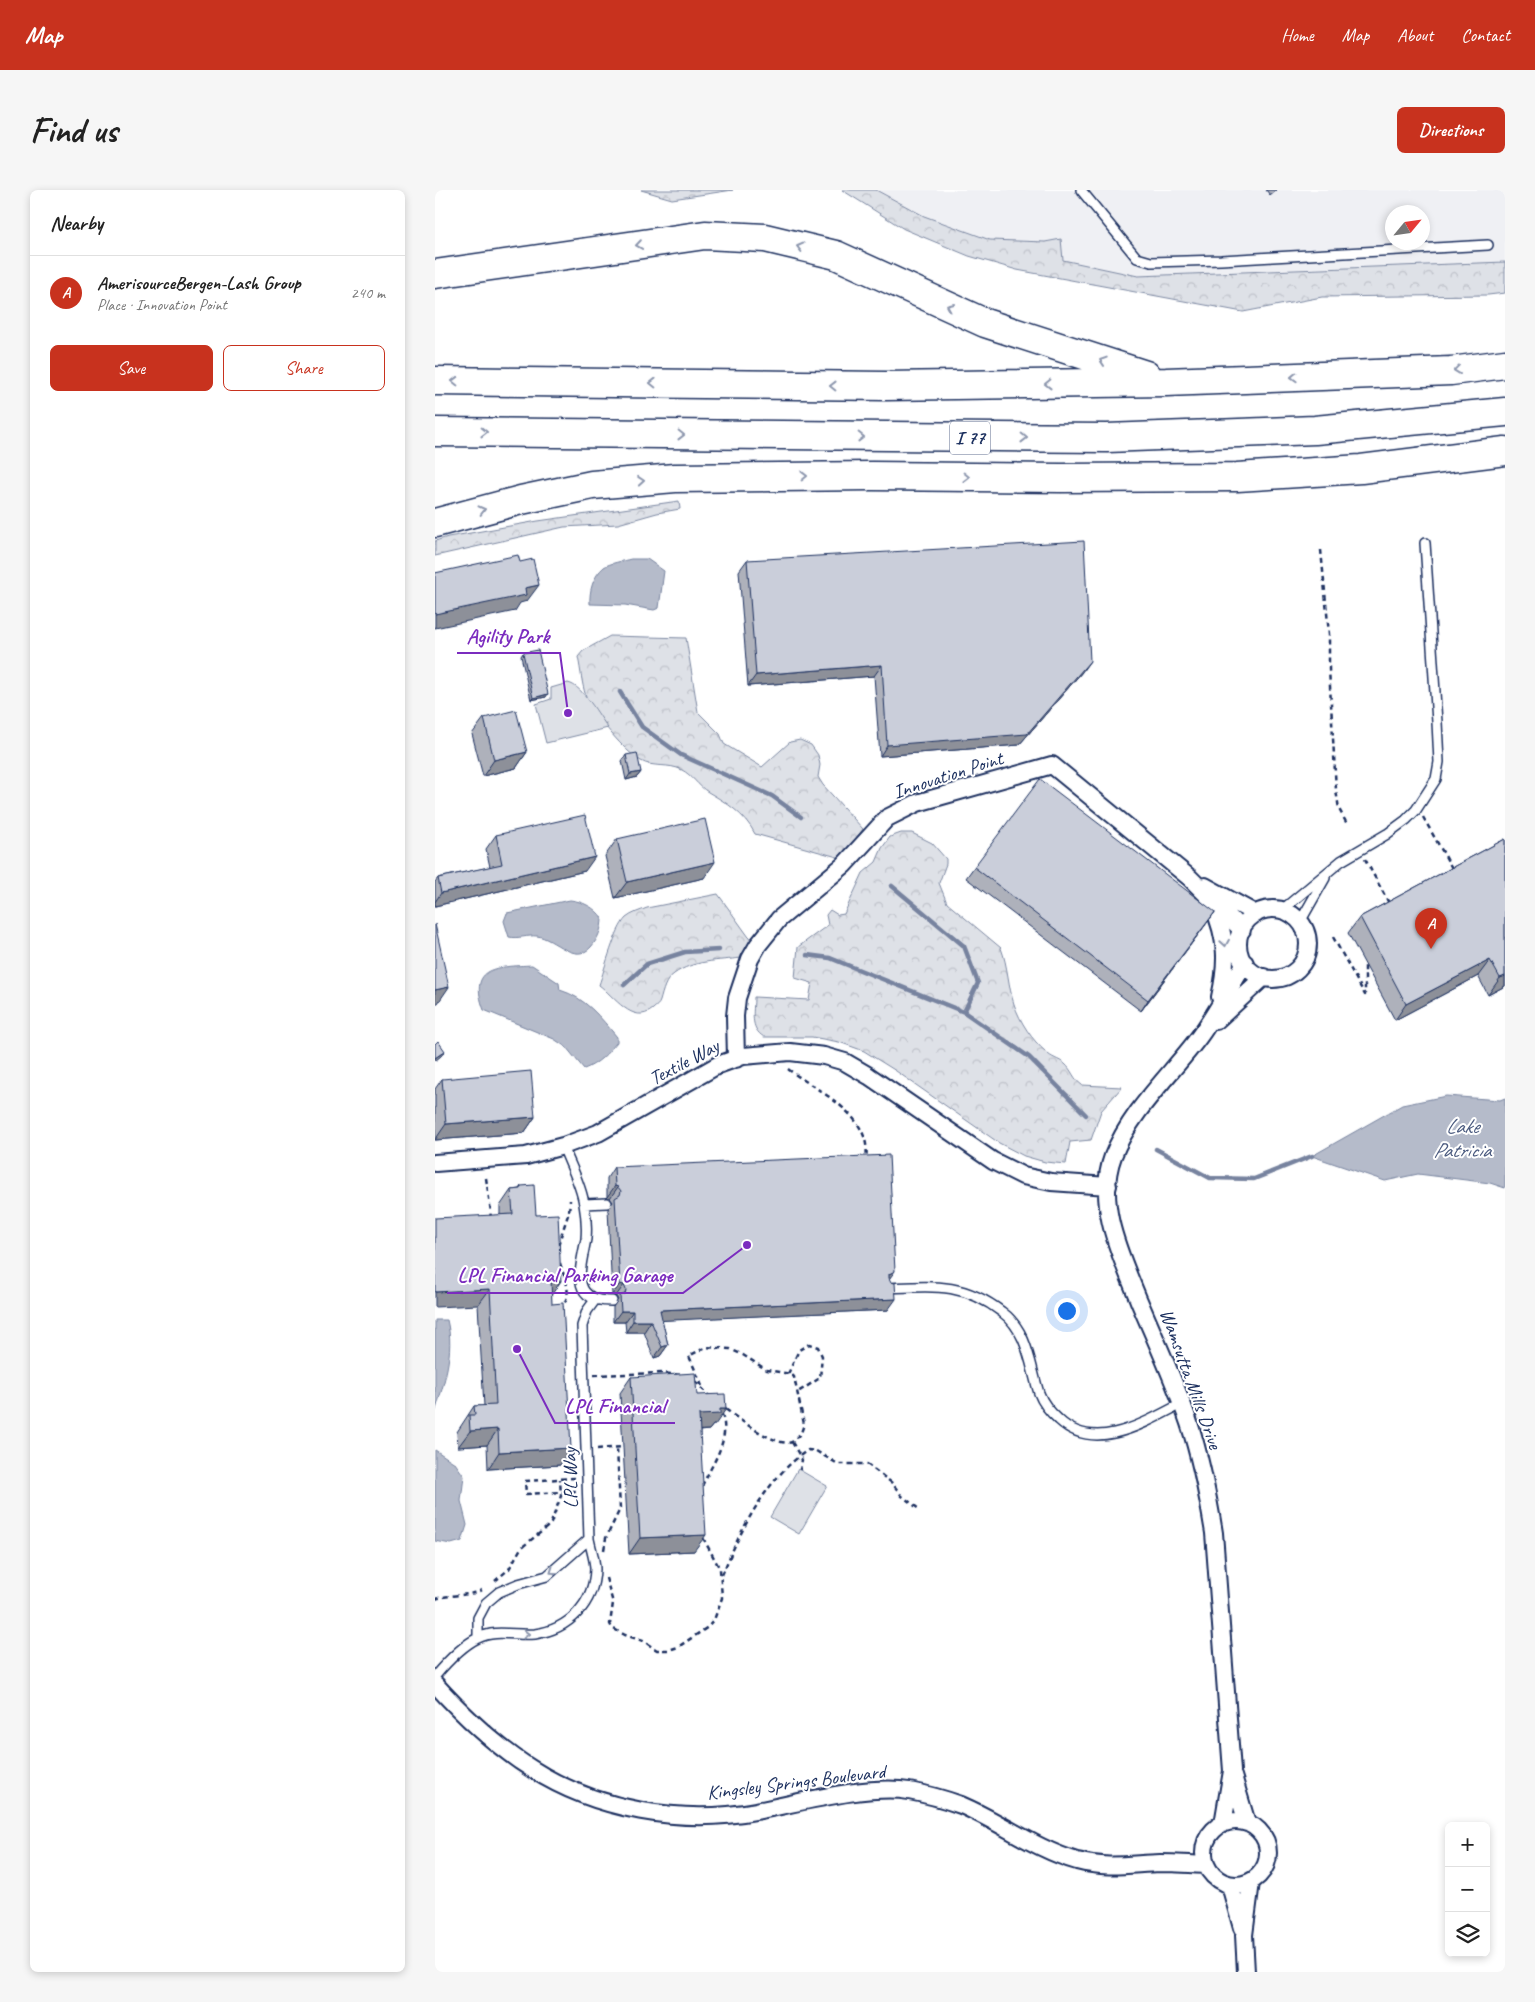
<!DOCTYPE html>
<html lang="en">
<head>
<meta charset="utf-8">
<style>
	body { margin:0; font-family:Caveat,sans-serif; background:#f6f6f6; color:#222 }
	.controls { position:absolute; right:15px; bottom:15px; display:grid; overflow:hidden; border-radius:8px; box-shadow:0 2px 8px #0003 }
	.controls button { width:45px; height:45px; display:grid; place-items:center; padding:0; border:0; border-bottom:1px solid #e0e0e0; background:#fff; color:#222; font:25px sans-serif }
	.compass { position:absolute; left:950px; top:15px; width:45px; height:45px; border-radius:50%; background:#fff; box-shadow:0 2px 8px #0003; rotate:61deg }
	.you { position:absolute; left:631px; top:1120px; width:18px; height:18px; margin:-12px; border:4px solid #fff; border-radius:50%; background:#1a73e8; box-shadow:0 0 0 8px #1a73e833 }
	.badge { display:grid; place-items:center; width:32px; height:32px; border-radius:50%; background:#c8321e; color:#fff; font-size:16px; font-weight:700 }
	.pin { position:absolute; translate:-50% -41px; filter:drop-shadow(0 1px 2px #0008) }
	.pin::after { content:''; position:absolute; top:26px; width:18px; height:15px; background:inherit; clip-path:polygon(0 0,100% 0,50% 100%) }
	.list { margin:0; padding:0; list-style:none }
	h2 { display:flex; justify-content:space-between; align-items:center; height:65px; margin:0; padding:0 20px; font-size:21px }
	h2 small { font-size:16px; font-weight:400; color:#767676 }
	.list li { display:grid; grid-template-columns:32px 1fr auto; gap:15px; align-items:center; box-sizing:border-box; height:75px; padding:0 20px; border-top:1px solid #e0e0e0 }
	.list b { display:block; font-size:19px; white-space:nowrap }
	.list p { margin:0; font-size:16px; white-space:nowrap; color:#767676 }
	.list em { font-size:16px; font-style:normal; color:#767676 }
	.actions { display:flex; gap:10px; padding:15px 20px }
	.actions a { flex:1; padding:11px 0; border:1px solid #c8321e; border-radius:8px; text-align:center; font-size:18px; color:#c8321e }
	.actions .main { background:#c8321e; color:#fff }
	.icon { flex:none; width:28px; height:28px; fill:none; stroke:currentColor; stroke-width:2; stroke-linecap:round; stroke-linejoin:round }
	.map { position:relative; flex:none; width:1070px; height:1782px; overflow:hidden; border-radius:8px }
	header { display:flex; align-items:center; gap:30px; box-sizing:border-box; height:70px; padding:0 25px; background:#c8321e; color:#fff }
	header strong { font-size:24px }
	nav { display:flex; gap:28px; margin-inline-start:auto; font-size:18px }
	.intro { display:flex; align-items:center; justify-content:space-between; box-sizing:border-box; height:120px; padding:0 30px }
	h1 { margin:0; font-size:35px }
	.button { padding:12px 22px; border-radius:8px; background:#c8321e; color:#fff; font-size:18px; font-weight:700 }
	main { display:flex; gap:30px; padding:0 30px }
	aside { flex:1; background:#fff; border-radius:8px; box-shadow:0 2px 8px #0003 }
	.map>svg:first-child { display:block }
	.built { fill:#eff0f4; fill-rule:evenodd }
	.forest { fill:url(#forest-crowns); stroke:#7c88a2 }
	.park { fill:#dee1e7; stroke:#7c88a2 }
	.water { fill:#b5bbca; stroke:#77839f }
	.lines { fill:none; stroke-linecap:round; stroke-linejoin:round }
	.stream { stroke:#77839f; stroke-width:4.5 }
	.lane-casing { stroke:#1b2f5e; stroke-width:12 }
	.street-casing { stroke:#1b2f5e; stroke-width:20 }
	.highway-casing { stroke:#1b2f5e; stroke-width:31 }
	.path { stroke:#1b2f5e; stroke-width:2.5; stroke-dasharray:5 4; stroke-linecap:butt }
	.lane { stroke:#fff; stroke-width:9 }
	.street { stroke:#fff; stroke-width:16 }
	.highway { stroke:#fff; stroke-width:28 }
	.wall { fill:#aeb1bb; stroke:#1b2f5e }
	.shaded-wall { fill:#8d9099; stroke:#1b2f5e }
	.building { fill:#caceda; stroke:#1b2f5e }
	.oneway { stroke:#8d97ae }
	.labels { text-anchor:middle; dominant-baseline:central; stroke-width:4; stroke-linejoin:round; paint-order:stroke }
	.shield { fill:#fff; stroke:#5f6d8e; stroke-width:1 }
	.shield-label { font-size:19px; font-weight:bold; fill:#1b2f5e }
	.street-label { font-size:20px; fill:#1b2f5e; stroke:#fff }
	.water-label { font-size:21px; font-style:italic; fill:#49597e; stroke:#fff }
	.leader { fill:none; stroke:#7b2cbf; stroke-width:2 }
	.callout-dot { fill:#7b2cbf; stroke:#fff; stroke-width:2 }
	.callout-label { font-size:21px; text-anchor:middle; font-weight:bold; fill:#7b2cbf; stroke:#fff; stroke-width:4; stroke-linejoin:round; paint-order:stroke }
</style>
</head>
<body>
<header>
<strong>Map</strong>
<nav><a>Home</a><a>Map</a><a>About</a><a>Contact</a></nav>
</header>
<div class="intro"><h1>Find us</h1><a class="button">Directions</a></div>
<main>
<aside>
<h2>Nearby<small></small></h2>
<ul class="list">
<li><span class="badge">A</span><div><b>AmerisourceBergen-Lash Group</b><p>Place · Innovation Point</p></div><em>240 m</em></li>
</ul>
<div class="actions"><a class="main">Save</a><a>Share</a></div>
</aside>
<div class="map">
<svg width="1070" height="1782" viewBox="0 0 1070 1782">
	<defs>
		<pattern id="forest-crowns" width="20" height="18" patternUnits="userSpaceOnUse" patternTransform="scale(1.25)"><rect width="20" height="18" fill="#dee1e7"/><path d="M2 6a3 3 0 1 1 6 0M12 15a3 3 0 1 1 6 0" fill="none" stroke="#bec1c9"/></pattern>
	</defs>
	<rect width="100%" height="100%" fill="#fff"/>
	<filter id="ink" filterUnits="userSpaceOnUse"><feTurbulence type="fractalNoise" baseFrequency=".02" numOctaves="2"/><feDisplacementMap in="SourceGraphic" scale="10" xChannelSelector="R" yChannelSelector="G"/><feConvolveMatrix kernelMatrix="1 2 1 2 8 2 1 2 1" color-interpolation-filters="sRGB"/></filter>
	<g filter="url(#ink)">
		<!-- built -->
		<path class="built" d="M441,0H1070V103L1054,73L703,86L628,70L625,49L610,52L555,50L489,26ZM958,22H988V52H958Z"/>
		<!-- forest -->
		<path class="forest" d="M206,0H298L237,9Z
			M407,0H441L489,26L555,50L610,52L626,49L628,70L703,86L1070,72V103L1053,105L887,107L808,122L582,80L534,66L469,39Z
			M244,311L245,319L222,323L183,334L129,337L0,366V351L13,347L103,331Z
			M175,446L251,448L263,522L285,544L289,554L327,577L355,552L365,550L376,555L383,565L385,575L383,587L388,595L428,639L406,668L320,644C310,624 292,613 273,602C263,596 257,585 247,580C234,573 218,578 206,571C188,560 164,530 153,511C147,499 146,480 143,467L148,461Z
			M466,643H477L497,653L511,669V674L504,693L512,713L566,758C573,776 573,796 579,814C585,832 597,850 611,862C616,868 624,869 630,874C637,880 639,890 647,895L687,897L666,921L656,950L635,952L631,974L610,972L589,966L564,953L461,881L429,861L404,852L377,847H329C314,838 319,822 319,807L374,810L377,793L360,788L363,757L393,735L391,725L395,720L403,725L409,724L428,683L441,672L447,658L455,647Z
			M283,704L316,750L306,768C284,771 258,770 239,784C230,790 228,801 225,811C224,815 221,816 218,819C198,836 179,806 164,795C170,778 180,739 191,728C197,723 205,721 212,718Z"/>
		<!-- park -->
		<path class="park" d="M133,493C148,496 164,526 173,538L111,553L101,514L116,509V498Z
			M363,1279L392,1296L364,1344L335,1327Z"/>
		<!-- water -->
		<path class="water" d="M196,369H212L229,381L224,418L219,420L190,415L155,414C154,401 158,386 169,377C175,373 188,371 196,369Z
			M135,710C147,711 161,718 167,728C167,739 163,749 156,757C140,775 119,748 102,746C93,745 83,749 74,747L69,731L72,723Z
			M97,775L124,793L125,800C151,808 165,827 182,847V852C173,863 163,874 149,879L131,857L119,849L49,820C32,775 64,777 97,775Z
			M1011,906L1065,910L1070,908V998L1055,993L983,984L950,991L877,966L967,915Z
			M0,1130H12C20,1162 9,1192 0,1223Z
			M0,1260L20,1273L29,1286L26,1311L32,1335L27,1351L16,1354L0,1351Z"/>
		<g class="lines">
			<!-- stream -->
			<path class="stream" d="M185,502L207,537L246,565L337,606L366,627
				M457,696L529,756L543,793L529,822
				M372,765L395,768L529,822L594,867L651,925
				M189,795L212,774L250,762L284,760
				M721,959L775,988L819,989L877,966"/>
			<defs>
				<path id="lane" d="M646,0L702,68L716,72L786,70L1053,55
					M847,720L906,671L952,644L971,630L981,620L1001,589L1004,572L1002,532L990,353
					M865,732L890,688
					M128,956C135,975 146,994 149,1014C151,1025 152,1038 151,1049C146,1077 133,1112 177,1111
					M149,1014L172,1013
					M452,1098C498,1096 528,1092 567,1122C593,1141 595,1175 604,1203C608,1214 615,1222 624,1230C660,1264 711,1232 746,1214
					M43,1448V1428L51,1413L64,1402L83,1394L112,1386L154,1349
					M0,1486C11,1473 28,1455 43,1448C61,1439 81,1446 100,1444C134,1439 159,1414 160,1379C160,1370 156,1359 154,1349L147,1136L152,1121L160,1110"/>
				<path id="street" d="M770,696L821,724
					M778,716C792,749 793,772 785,807
					M803 754a35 35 0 1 1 70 0a35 35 0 1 1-70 0Z
					M781,831L829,787
					M301,869L300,826L302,808L315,769L323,755L344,729L409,675L452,628L482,613L617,575L755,688L807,740
					M0,973L91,966L128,956L163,943L283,875L308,866L355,862L389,866L410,872L434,886L558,971L588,986L616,992L673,996
					M0,1494C29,1526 60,1556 97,1579C161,1620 247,1635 321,1621C363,1613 434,1594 474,1601C491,1604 509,1609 526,1615C566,1632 600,1659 642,1671C673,1679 695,1674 725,1673C740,1673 755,1674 771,1675
					M798,1586L812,1633
					M769 1663a32 32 0 1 1 64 0a32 32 0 1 1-64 0Z
					M788,1634L797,1581L779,1343C773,1306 766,1269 754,1233C740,1192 721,1151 704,1111C686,1066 660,1014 678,966C696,920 736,885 764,847C781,824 795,797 810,773
					M795,1695L807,1738
					M811,1782L809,1745L816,1692"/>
				<path id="highway" d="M0,84L270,45L330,48L401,65L550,133L711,185
					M0,191L451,196L731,192L1016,181L1070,174
					M0,242L672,248L880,240L1070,222
					M0,333L86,310L157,295L240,288L437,286L626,288L802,287L926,279L1070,261"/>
			</defs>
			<!-- lane casing -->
			<use href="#lane" class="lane-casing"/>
			<!-- street casing -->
			<use href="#street" class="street-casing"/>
			<!-- highway casing -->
			<use href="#highway" class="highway-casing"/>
			<!-- path -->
			<path class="path" d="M886,360L894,444V479L901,600L904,619L912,634
				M988,627L1018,680
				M930,669L955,715
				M898,747L930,805V775
				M353,879C381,901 438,924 431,969
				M51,988L56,1022L55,1028
				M123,1055L134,1022L135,1010
				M125,1073C130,1091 138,1101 127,1117
				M353,1184L364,1160L374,1154L383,1157L387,1166L385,1188L363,1202
				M159,1185L227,1183L246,1185
				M260,1191L275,1207
				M267,1196L254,1166L271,1157L295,1159L308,1165L332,1180L356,1184L359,1187L369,1234L366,1243L357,1252C342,1258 302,1228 289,1218
				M357,1252L367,1270L365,1280
				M162,1259L188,1257
				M140,1288L90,1291L91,1304L142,1301
				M267,1296C278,1272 297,1248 286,1222
				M169,1360L171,1348L185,1319L182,1258
				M287,1385C305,1341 332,1287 373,1260L381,1261L403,1274H432L457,1293L467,1306L484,1319
				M171,1388L178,1413L175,1434L177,1438L190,1445L208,1451L222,1460H234L243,1457L273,1437L279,1430L287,1408L285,1379L267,1346
				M60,1391L74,1379L86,1358L111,1338L116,1333L126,1306L125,1289
				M0,1409C15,1404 32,1407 47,1400"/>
			<!-- lane -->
			<use href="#lane" class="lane"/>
			<!-- street -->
			<use href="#street" class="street"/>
			<!-- highway -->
			<use href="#highway" class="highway"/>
		</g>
		<!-- wall -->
		<path class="wall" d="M831,0H841L835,5Z
			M312,370L647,482L584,555L445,566L439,486L313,496L304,381Z
			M88,463L111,507L96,510L86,466Z
			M49,528L92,562L81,578L48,586L37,544Z
			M191,565L206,582L202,587L191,590L187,571Z
			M61,645L150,681L0,716V692L3,688L55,677L51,659Z
			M182,649L269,688L180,708L170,666Z
			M1070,649V796L1053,805L1043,786L960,830L913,743L925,727Z
			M539,677L780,722L706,821L531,688Z
			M7,889L100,927L89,943L0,950V899Z
			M179,977L454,1088L453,1120L227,1130L233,1155L225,1166L219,1168L209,1142H191L190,1132H178V1117L183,1110L181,1106L177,1105L173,1019L178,1012L175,1008L172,1007V988Z
			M86,996L101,1025L116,1105L125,1275L53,1279L52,1255L23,1257L22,1242L39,1216H49L43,1115L65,1025V1016L76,1000L84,999Z
			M196,1187L262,1205L280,1235H278L274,1240L265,1241L259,1361L194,1364L185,1203Z"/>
		<!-- shaded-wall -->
		<path class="shaded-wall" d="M104,395L92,411L85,413L80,421L0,438V424L90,398Z
			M655,471L647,482L584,555L445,566L452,555Z
			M447,475L439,486L313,496L321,485Z
			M113,504L111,507L96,510L98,508Z
			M92,562L81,578L48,586L59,570Z
			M206,582L202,587L191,590L195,584Z
			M160,667L150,681L0,716V712L6,703Z
			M280,672L269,688L180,708L192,692Z
			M780,722L772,733L706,821L713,810Z
			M1055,770L1043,786L960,830L971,814Z
			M1070,786V796L1053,805L1065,788Z
			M14,797L3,813L0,814V800Z
			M10,861L6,866L0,871V868Z
			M100,927L89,943L0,950L11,934Z
			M180,996L183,997L175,1008L172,1007Z
			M460,1081L452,1092L454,1084Z
			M116,1091H126L115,1107Z
			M185,1094L189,1095L181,1106L177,1105Z
			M55,1099L43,1115L0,1117V1102Z
			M461,1109L453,1120L217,1131L225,1120Z
			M186,1121H198L190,1132H178Z
			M198,1131H216L209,1142H191Z
			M233,1155L225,1166L219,1168L227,1157Z
			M285,1219H291L280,1235H278L274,1240L253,1241L264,1225Z
			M63,1239L52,1255L23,1257L35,1241Z
			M136,1258L125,1275L53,1279L64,1262Z
			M271,1345L259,1361L194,1364L205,1348Z"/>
		<!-- building -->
		<path class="building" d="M649,351L655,471L592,544L452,555L447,475L321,485L312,370Z
			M83,365L85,372L98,369L104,395L90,398L91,405L0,424V383Z
			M103,460L113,504L98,508L88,463Z
			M81,520L92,562L59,570L49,528Z
			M202,563L206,582L195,584L191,565Z
			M605,589L780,722L713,810L539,677Z
			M150,625L160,667L6,703L3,688L67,674L61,645Z
			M270,629L280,672L192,692L182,649Z
			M1070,649V786L1065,788L1055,770L971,814L925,727Z
			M0,734L14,797L0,800Z
			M3,851L10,861L0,868V854Z
			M96,881L100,927L11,934L7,889Z
			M454,965L460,1081L454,1084V1088L456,1092L460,1093L461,1109L225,1120L233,1155L227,1157L216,1131H198V1121H186L185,1106L190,1104L191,1100L189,1095L185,1094L180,1008L185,1005L186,1001L183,997L180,996L179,977Z
			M99,995L101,1025L123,1024L126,1091H116L117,1114L128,1113L136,1258L64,1262L63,1239L35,1241L34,1225H40L39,1216L61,1215L55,1099L0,1102V1028L78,1024L76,1000L85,999L86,996Z
			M260,1183L262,1205L290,1204L291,1219H285V1224L264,1225L271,1345L205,1348L196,1187Z"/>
		<!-- one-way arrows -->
		<defs><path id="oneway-chevron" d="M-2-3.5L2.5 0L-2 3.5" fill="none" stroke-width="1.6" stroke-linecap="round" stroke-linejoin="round" transform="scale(1.25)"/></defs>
		<g class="oneway">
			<use href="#oneway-chevron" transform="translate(204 55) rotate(172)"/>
			<use href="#oneway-chevron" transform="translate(365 57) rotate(-166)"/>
			<use href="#oneway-chevron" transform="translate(515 117) rotate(-156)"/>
			<use href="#oneway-chevron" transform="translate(668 171) rotate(-162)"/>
			<use href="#oneway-chevron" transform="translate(1022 180) rotate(173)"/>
			<use href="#oneway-chevron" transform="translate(859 187) rotate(178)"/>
			<use href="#oneway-chevron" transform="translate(20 191) rotate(-179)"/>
			<use href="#oneway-chevron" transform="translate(218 193) rotate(-179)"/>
			<use href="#oneway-chevron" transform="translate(613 194) rotate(179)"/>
			<use href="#oneway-chevron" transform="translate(398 196) rotate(-179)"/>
			<use href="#oneway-chevron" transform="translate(49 242) rotate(1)"/>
			<use href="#oneway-chevron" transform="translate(246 245) rotate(1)"/>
			<use href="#oneway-chevron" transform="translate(426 247) rotate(1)"/>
			<use href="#oneway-chevron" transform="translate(589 248) rotate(1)"/>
			<use href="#oneway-chevron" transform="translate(369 286) rotate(-1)"/>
			<use href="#oneway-chevron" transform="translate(531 287) rotate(1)"/>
			<use href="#oneway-chevron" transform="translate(206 291) rotate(-5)"/>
			<use href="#oneway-chevron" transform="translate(47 320) rotate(-14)"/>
			<use href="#oneway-chevron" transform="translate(790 753) rotate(81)"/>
			<use href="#oneway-chevron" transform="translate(118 1381) rotate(145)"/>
			<use href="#oneway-chevron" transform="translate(91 1444)"/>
		</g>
	</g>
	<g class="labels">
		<!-- shield labels -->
		<rect class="shield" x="515" y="231.5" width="40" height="33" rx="4"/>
		<g class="shield-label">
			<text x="535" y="248">I 77</text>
		</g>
		<!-- street labels -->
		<g class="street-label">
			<text transform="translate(513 585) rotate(-18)">Innovation Point</text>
			<text transform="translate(249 872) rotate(-28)">Textile Way</text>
			<text transform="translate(756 1189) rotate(70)">Wamsutta Mills Drive</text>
			<text transform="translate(135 1288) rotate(-92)">LPL Way</text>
			<text transform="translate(361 1592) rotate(-7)">Kingsley Springs Boulevard</text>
		</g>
		<!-- water labels -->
		<g class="water-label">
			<text x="1027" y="936">Lake<tspan x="1027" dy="24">Patricia</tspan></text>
		</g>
	</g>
	<!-- callouts -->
	<path class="leader" d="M133 523L125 463H22M312 1055L248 1103H12M82 1159L120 1233H240"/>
	<g class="callout-dot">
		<circle cx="133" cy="523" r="5"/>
		<circle cx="312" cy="1055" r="5"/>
		<circle cx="82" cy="1159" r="5"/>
	</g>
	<g class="callout-label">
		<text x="73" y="453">Agility Park</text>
		<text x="130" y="1092">LPL Financial Parking Garage</text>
		<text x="180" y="1223">LPL Financial</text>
	</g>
</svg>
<div class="controls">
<button>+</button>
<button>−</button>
<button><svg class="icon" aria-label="layers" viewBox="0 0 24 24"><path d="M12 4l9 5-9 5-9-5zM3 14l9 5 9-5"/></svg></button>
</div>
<svg class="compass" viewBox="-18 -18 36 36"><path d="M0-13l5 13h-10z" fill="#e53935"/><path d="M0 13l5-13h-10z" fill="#767676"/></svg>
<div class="you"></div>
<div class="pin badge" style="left:996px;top:759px">A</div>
</div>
</main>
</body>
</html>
